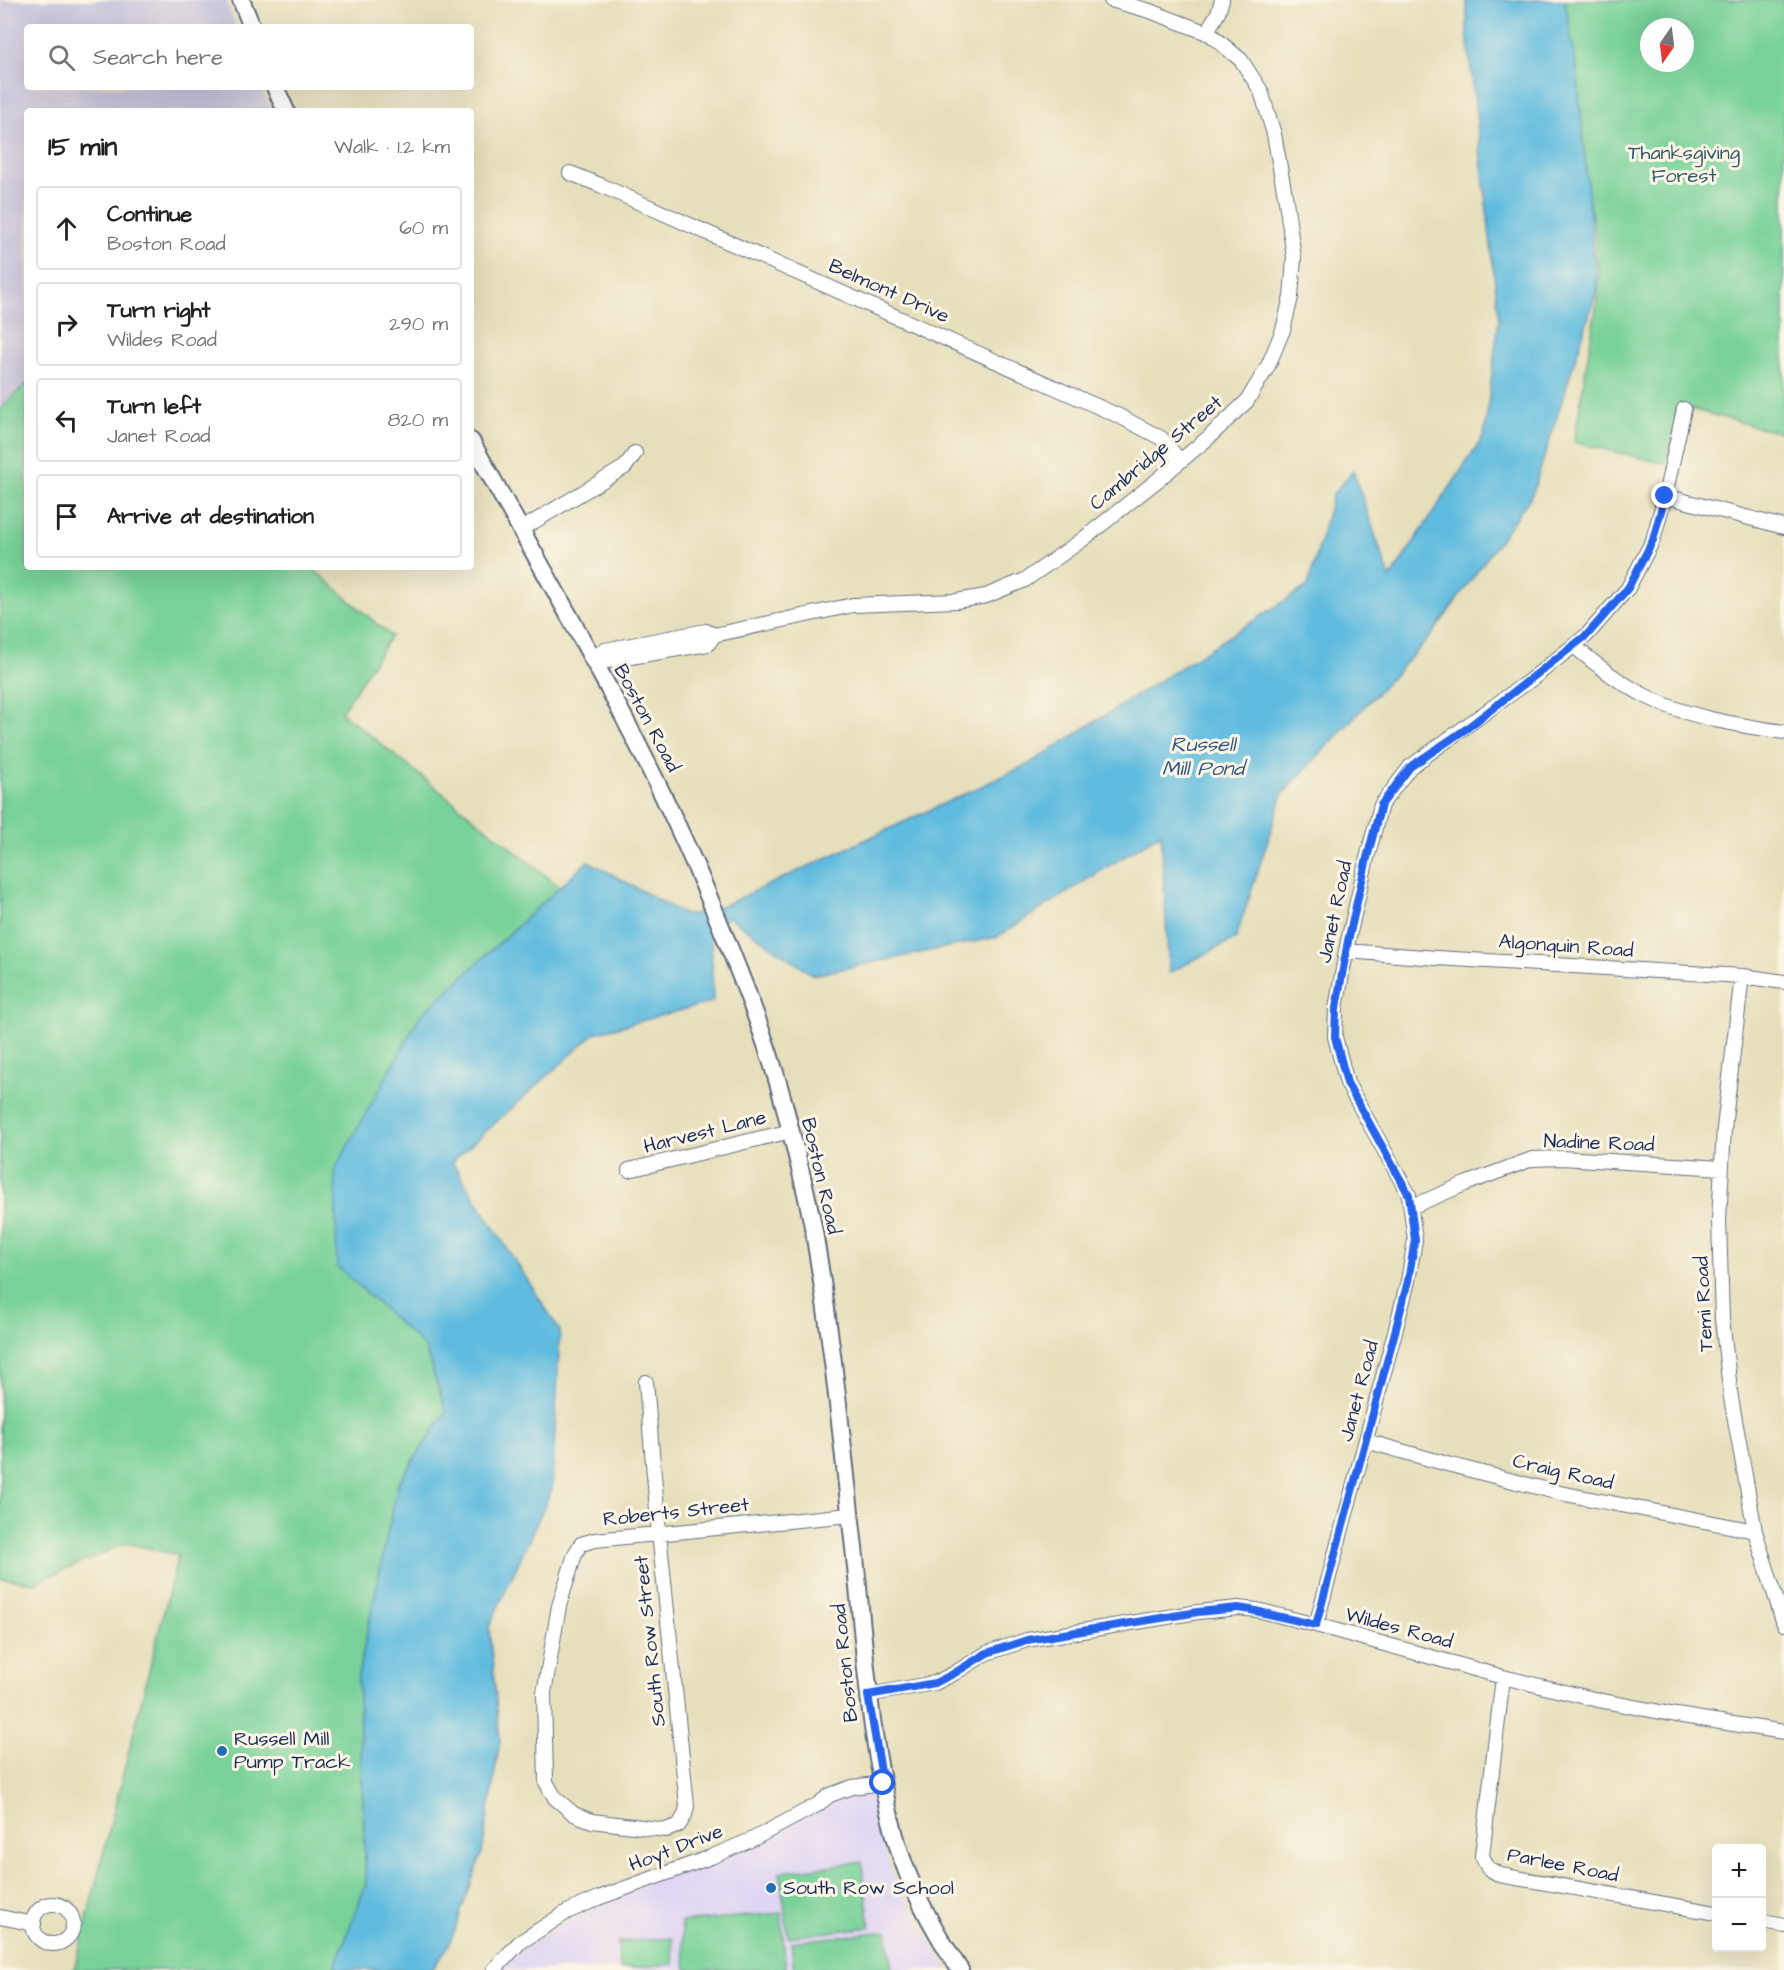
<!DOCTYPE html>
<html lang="en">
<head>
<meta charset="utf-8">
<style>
	body { margin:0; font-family:"Architects Daughter",sans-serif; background:#f2f2f2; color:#222 }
	.controls { position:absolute; right:18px; bottom:18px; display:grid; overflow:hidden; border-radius:6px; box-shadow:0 6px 24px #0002 }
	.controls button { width:54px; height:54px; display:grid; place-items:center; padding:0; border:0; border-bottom:2px solid #e0e0e0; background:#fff; color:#222; font:30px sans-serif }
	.compass { position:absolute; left:1640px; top:18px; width:54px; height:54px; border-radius:50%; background:#fff; box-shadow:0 6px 24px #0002; rotate:194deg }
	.stop { position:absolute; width:18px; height:18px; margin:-14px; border:4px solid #2563eb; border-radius:50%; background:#fff }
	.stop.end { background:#2563eb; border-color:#fff; box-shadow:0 2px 6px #0008 }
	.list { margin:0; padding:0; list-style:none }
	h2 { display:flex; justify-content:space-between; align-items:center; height:78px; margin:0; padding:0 24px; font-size:26px }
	h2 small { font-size:20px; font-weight:400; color:#767676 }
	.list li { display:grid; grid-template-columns:39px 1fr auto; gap:18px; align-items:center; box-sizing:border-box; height:84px; margin:0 12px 12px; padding:0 12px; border:2px solid #e0e0e0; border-radius:6px }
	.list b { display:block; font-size:22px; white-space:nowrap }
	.list p { margin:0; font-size:20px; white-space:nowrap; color:#767676 }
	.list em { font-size:20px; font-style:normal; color:#767676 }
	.icon { flex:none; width:33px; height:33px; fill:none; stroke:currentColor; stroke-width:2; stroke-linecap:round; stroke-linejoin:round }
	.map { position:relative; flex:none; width:1784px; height:1970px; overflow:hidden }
	.search { position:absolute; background:#fff; box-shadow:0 6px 24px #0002; left:24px; top:24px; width:450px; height:66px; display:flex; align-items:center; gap:15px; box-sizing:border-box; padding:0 21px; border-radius:6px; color:#767676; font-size:22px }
	.panel { position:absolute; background:#fff; box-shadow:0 6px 24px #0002; left:24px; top:108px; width:450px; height:462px; border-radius:6px }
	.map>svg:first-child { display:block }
	.built { fill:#dfd4f5 }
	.industrial { fill:#c3c0db }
	.green { fill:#77d198; stroke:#49807b; stroke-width:1.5; fill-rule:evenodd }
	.water { fill:#61bcdf; stroke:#3e769e; stroke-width:1.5 }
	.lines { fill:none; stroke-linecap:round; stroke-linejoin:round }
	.minor-casing { stroke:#626d7f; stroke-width:16 }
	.major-casing { stroke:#626d7f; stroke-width:20 }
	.minor { stroke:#fff; stroke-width:14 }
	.major { stroke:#fff; stroke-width:16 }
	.route { stroke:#2563eb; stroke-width:8 }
	.poi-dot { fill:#1f6fb2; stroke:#fcf5e5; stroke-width:2 }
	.labels { text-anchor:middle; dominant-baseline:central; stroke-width:6; stroke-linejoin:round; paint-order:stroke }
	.park-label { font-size:20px; fill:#32586c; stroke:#fcf5e5 }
	.street-label { font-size:20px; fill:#1b2f5e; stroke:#fcf5e5 }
	.poi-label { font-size:20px; fill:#1b2f5e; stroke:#fcf5e5; text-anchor:start }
	.water-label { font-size:21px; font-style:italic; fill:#305985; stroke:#fcf5e5 }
</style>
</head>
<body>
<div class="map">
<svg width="1784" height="1970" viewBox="0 0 1784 1970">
	<rect width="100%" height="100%" fill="#fcf5e5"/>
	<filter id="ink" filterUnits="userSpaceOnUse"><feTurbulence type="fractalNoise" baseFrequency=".0167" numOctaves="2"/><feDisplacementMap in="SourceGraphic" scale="12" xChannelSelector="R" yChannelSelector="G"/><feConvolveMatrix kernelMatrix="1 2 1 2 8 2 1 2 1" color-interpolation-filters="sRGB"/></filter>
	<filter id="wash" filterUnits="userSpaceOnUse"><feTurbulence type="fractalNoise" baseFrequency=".008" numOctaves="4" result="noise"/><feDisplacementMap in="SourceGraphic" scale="24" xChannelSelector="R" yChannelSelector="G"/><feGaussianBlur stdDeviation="1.35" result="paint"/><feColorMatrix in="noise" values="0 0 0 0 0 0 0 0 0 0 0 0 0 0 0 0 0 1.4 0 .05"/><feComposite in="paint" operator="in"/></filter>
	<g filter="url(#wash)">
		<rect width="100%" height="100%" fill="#e6dfbb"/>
		<!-- built -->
		<path class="built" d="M870,1792L880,1835L894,1878L947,1970H502L514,1956L558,1925L843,1794Z"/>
		<!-- industrial -->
		<path class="industrial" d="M0,0H226L236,27H27V87H260L272,111H27V383L0,409Z"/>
		<!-- green -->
		<path class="green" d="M1560,0H1784V434L1680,406L1666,464L1574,442L1598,295C1599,260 1595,224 1586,190ZM1649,27H1685V63H1649Z
			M27,383V567H311L391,636L341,712L560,887L420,1016L337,1266L425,1347L446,1412L398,1484L358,1676L366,1884L334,1970H74L178,1555L126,1543L35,1583L0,1578V409Z
			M862,1862L870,1927L788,1937L780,1872Z
			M781,1913L786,1970H686L681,1922Z
			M887,1931L892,1970H794L791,1942Z
			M672,1938L674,1964L620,1969L618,1942Z"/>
		<!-- water -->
		<path class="water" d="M1467,0H1565L1577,70L1597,291L1532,495L1431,636L1283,793L1236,938L1169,973L1161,833L997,937L813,975L729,917L711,928L713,1002L595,1033L452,1162L560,1331L552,1489L489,1627L500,1740L482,1853L449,1945L432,1970H334L366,1884L358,1676L398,1484L446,1412L425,1347L337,1266L335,1169L420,1016L588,861L685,915L701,913L729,903L1029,764L1308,586L1333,494L1353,471L1390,578L1484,436L1499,318L1467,33Z"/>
	</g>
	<g filter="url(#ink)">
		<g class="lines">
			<defs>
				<path id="minor" d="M1206,33L1218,13L1222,0
					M570,173L600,185L1119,416L1161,438L1180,461
					M1665,496L1784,527
					M520,530L625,467L635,453
					M1574,646C1595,664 1617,681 1642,694C1684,717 1737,725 1784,732
					M591,659L605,650L706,631L714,635L853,605L956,601L986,596L1025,580L1082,540L1154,483L1208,438L1247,401L1268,366L1283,330L1291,297L1294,258L1286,201L1274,134L1261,91L1241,60L1210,34L1150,11L1111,0
					M591,659L607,661L708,644L714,635
					M1346,951L1437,958L1742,976L1784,982
					M1742,976L1724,1128L1719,1220L1722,1319L1731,1398L1755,1531L1784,1624
					M629,1170L791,1131
					M1411,1207L1465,1184L1532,1159L1562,1158L1722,1168
					M646,1382L659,1533L687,1806L685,1815L679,1825L666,1830L592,1821L574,1814L555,1798L546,1782L544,1693L559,1606L575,1554L581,1544L595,1540L850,1515
					M1366,1441L1447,1464L1560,1493L1755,1531
					M1316,1625L1396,1328L1408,1281L1415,1240L1409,1195L1347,1083L1335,1037L1336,1008L1348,941L1367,858L1381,805L1410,767L1533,678L1587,635L1628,588L1653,540L1665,496L1684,409
					M1503,1677L1482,1856L1488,1868L1500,1875L1716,1913
					M868,1695L935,1683L953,1674L987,1653L1027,1640L1198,1612L1238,1608L1257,1610L1316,1625L1503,1677L1598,1700L1676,1715L1784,1732
					M33 1924a20 20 0 1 1 40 0a20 20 0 1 1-40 0Z
					M0,1917L34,1924
					M1762,1921L1784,1925
					M494,1970L519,1943L567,1912L601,1897L711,1857L753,1839L817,1805L830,1795L852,1787L883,1783"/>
				<path id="major" d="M241,0L252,27
					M275,87L286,111
					M471,441C560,600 654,758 721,927C748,993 774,1059 790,1128C798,1162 808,1197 814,1232C832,1336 842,1442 854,1548C865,1648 869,1749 898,1846C911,1890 935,1932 960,1970"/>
			</defs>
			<!-- minor casing -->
			<use href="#minor" class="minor-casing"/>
			<!-- major casing -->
			<use href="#major" class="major-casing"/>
			<!-- minor -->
			<use href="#minor" class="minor"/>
			<!-- major -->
			<use href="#major" class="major"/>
		</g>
	</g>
	<g class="lines" filter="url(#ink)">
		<!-- route -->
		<path class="route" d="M883,1783L868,1695L935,1683L953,1674L987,1653L1027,1640L1198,1612L1238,1608L1251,1610L1316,1625L1396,1328L1408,1281L1415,1240L1409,1195L1347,1083L1335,1037L1336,1008L1348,941L1367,858L1381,805L1410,767L1466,729L1587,635L1628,588L1653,540L1665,496"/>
	</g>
	<!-- markers -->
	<g class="poi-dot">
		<circle cx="222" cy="1751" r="6"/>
		<circle cx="771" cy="1888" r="6"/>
	</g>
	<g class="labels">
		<!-- park labels -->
		<g class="park-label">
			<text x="1684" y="153">Thanksgiving<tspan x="1684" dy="23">Forest</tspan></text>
		</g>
		<!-- street labels -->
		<g class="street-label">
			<text transform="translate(889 291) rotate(24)">Belmont Drive</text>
			<text transform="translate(1156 453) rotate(-40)">Cambridge Street</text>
			<text transform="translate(647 718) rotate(62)">Boston Road</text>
			<text transform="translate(1335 912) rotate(-78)">Janet Road</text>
			<text transform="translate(1566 946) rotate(4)">Algonquin Road</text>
			<text transform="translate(705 1132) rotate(-14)">Harvest Lane</text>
			<text transform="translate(1599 1143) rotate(2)">Nadine Road</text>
			<text transform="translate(821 1176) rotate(77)">Boston Road</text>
			<text transform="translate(1704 1304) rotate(-93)">Temi Road</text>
			<text transform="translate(1359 1391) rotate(-75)">Janet Road</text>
			<text transform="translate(1563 1472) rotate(13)">Craig Road</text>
			<text transform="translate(676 1512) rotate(-6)">Roberts Street</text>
			<text transform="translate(1399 1628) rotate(15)">Wildes Road</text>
			<text transform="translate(650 1641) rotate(-96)">South Row Street</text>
			<text transform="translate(845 1663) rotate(-96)">Boston Road</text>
			<text transform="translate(676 1848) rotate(-21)">Hoyt Drive</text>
			<text transform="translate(1563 1865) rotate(11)">Parlee Road</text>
		</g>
		<!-- poi labels -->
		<g class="poi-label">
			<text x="234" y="1739">Russell Mill<tspan x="234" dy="23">Pump Track</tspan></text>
			<text x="783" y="1888">South Row School</text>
		</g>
		<!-- water labels -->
		<g class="water-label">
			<text x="1203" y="744">Russell<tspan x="1203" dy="24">Mill Pond</tspan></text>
		</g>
	</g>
</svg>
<div class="controls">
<button>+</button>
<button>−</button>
</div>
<svg class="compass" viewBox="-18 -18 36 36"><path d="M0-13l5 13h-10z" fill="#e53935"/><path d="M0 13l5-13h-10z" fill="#767676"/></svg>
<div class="stop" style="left:883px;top:1783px"></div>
<div class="stop end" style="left:1665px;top:496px"></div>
<div class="search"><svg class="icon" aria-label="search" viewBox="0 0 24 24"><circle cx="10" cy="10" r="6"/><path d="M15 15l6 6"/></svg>Search here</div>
<section class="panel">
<h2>15 min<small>Walk · 1.2 km</small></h2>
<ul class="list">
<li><svg class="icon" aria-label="ahead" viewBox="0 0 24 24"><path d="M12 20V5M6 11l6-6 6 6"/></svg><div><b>Continue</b><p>Boston Road</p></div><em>60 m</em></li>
<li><svg class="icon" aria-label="right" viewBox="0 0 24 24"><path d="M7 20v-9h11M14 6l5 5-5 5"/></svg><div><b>Turn right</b><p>Wildes Road</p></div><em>290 m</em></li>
<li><svg class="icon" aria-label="left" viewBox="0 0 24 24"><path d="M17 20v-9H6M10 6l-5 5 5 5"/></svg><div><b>Turn left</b><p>Janet Road</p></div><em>820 m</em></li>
<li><svg class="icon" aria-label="arrive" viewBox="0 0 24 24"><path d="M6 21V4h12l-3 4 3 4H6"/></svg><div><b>Arrive at destination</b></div></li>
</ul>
</section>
</div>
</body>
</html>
